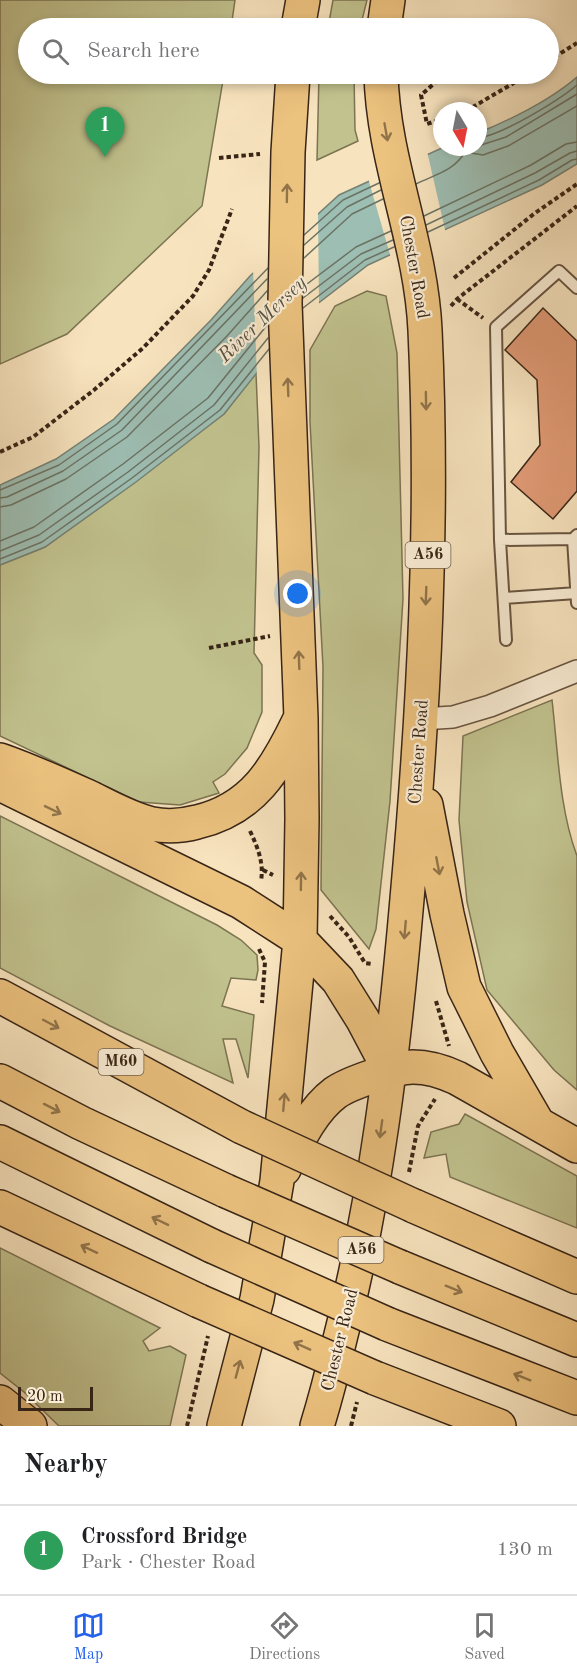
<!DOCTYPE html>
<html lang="en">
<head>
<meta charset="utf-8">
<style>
	body { margin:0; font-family:"Old Standard TT",serif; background:#f2f2f2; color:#202124 }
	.compass { position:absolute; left:433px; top:102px; width:54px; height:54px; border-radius:50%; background:#fff; box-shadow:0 3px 9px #0003; rotate:170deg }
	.scale { position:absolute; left:18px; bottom:15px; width:75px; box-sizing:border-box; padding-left:6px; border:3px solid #382516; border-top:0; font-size:16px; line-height:21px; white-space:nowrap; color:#382516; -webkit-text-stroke:4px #faedd5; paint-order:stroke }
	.you { position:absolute; left:298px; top:594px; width:21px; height:21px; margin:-15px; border:4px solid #fff; border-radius:50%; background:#1a73e8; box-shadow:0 0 0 9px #1a73e833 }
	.badge { display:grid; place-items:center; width:39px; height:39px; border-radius:50%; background:#2563eb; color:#fff; font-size:20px; font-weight:700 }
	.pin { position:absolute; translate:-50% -50px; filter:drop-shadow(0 2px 3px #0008) }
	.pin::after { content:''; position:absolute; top:32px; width:21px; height:18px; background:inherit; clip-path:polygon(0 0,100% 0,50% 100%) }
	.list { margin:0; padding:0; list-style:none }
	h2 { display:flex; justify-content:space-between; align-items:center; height:78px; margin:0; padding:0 24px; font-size:26px }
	h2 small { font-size:20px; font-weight:400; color:#757577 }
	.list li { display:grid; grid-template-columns:39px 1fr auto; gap:18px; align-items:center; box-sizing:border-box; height:90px; padding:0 24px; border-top:2px solid #e0e0e0 }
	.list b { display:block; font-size:22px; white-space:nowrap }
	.list p { margin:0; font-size:20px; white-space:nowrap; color:#757577 }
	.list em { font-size:20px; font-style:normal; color:#757577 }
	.icon { flex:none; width:33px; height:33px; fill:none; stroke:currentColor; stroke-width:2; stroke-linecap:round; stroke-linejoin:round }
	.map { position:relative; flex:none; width:577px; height:1426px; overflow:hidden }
	.search { position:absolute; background:#fff; box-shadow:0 3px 9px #0003; left:18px; right:18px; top:18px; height:66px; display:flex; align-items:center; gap:15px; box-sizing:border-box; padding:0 21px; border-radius:33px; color:#757577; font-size:22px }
	.sheet { height:168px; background:#fff }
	nav { display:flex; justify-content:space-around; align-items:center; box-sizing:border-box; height:84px; border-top:2px solid #e0e0e0; background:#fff; font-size:16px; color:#757577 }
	nav a { display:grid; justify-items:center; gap:3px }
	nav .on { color:#2563eb }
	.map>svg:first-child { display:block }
	.green { fill:#c1c28e; stroke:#7c7452; stroke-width:1.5 }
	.water { fill:#9dbeb3; stroke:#758174; stroke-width:1.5 }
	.pier { fill:#f7e3be }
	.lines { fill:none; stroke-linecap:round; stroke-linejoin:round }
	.shore { stroke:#6a7264; stroke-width:1.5 }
	.building { fill:#df9974; stroke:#382516; stroke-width:1.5 }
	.lane-casing { stroke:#685440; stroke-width:14 }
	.street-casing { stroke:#685440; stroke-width:24 }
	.highway-casing { stroke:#382516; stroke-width:36 }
	.path { stroke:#382516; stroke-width:4; stroke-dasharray:4.5 3; stroke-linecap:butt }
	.lane { stroke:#faedd5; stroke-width:10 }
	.street { stroke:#faedd5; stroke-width:21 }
	.highway { stroke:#ecc27f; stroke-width:33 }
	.highway-bridge-casing { stroke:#382516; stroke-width:36; stroke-linecap:butt }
	.highway-bridge { stroke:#ecc27f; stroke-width:33 }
	.oneway { stroke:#92744a }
	.labels { text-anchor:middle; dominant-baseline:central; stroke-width:4.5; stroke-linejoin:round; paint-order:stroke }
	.shield { fill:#faedd5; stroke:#72614f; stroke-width:1.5 }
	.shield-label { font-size:16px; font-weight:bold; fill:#382516 }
	.street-label { font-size:18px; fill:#382516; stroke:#faedd5 }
	.water-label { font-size:20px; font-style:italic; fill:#565345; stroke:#faedd5 }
</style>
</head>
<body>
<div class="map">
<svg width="577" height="1426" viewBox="0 0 577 1426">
	<rect width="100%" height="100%" fill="#f7e3be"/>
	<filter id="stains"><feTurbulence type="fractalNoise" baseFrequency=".00333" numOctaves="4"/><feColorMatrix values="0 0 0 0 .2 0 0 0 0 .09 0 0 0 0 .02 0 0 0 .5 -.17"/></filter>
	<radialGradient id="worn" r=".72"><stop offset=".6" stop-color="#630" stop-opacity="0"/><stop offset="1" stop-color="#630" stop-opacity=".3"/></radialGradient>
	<!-- green -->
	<path class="green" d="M0,0H235L231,28H28V74H224L202,206L67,334L0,364Z
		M333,0H367L360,28H328Z
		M319,74H354L355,130L358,141L317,160Z
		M367,291L386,296L397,353L403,599L390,801L376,929L369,949L321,890L323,667L310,422V350L335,306Z
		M256,373L259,447L254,653L262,665V712L247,748L225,774L213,782L219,793L180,805L139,802L0,736V565L45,547L224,414Z
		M552,700C558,751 559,808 577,856V1090L554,1070L487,990L467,902L459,820L463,736Z
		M0,816L217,925L241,940L257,955L258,970L256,980L231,978L222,1006L254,1015L248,1078L236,1039H223L233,1083L110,1026L0,968Z
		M465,1114L577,1176V1228L450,1177L446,1154L424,1158L431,1132L459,1124Z
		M0,1248L160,1328L143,1341L149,1351L170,1346L186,1355L170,1426H59L24,1392L0,1373Z"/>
	<!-- water -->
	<path class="water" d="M577,77V164L542,185L368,265L303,315L224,414L136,482L45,547L0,565V485L56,459L114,419L211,320L250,276L339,195L444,147H478V133C512,119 549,101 577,77Z"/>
	<!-- pier -->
	<path class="pier" d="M427,151L446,234L391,258L368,178Z
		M318,211L319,307L306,317L257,378L253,269Z"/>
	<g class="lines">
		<!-- shore -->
		<path class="shore" d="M478,138C501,136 559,100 577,85
			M478,146L506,137L577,94
			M416,184C436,174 454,171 465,152L483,155L508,146L577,106
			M424,216L531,165L566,144L577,142
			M426,225L535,173L570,153L577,151
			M428,232L539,180L572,160L577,159
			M304,235L343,200L379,183
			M304,245L347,207L381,190
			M304,258L352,214L383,199
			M303,287L356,247L391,231
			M303,298L361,254L393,240
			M303,308L365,260L394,247
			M0,490L59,465L117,424L268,268
			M0,498L7,497L63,471L122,430L267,279
			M0,507L11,505L66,479L127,437L227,336L267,291
			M0,541L34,527L123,464L208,398L268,324
			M0,551L39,535L128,472L214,405L268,338
			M0,559L42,542L132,478L220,410L269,349"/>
	</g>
	<!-- building -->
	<path class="building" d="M543,308L577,341V491L553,519L511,482L540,445L537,380L505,350Z"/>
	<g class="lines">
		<defs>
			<path id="lane" d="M573,539L577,603
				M500,540L573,539L577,535
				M504,598L577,593
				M506,640L500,540L496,327L559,271L577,288"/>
			<path id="street" d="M422,719L453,717L490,706L577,671"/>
			<path id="highway" d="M298,28L303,0
				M384,28L388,0
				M0,760C32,771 62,785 93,799C111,808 131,819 152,824C167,827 182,826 197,822C253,809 276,769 299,721
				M0,784L241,902L300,940L338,980L363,1020L390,1071
				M426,805L447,914L464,987L497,1053L537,1122
				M0,996L242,1127
				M0,1081L81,1123L226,1191
				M0,1142L212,1246
				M284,1169C297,1143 311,1111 335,1093C349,1083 396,1067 413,1067C428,1067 444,1072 457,1078L577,1146
				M414,1206L577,1277
				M0,1207L199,1301
				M400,1267L577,1340
				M387,1324L577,1398
				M375,1378L499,1426
				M0,1402L30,1426
				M224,1426L257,1299L277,1181L300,940L302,819L301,718L285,304L288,152L293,74
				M317,1426C325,1400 332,1373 338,1347C376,1200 394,1050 407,899C424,710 434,520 425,330C421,242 383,161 381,74"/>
		</defs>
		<!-- lane casing -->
		<use href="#lane" class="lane-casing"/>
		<!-- street casing -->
		<use href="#street" class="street-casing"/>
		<!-- highway casing -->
		<use href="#highway" class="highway-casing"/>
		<!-- path -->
		<path class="path" d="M548,61L577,43
			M438,80L421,95L427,124L442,119
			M466,111L529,74
			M219,158L260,154
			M454,278L535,213L577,184
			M457,299L483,318
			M451,306L457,299L577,206
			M0,452L33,437L94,390L143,348L193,296L209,270L232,209
			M209,648L270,636
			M250,831C258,848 264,863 261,881
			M263,870L273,875
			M330,916L349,937L365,963L373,964
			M259,949L265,962L262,1003
			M436,1001L449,1046
			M409,1172L418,1126L435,1099
			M187,1426L208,1336
			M351,1426L357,1402"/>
		<!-- lane -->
		<use href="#lane" class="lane"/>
		<!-- street -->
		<use href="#street" class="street"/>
		<!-- highway -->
		<use href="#highway" class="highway"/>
		<defs>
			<path id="highway-bridge" d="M242,1127L414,1206
				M226,1191L400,1267
				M212,1246L387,1324
				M199,1301L375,1378"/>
		</defs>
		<!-- highway-bridge casing -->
		<use href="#highway-bridge" class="highway-bridge-casing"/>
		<!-- highway-bridge -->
		<use href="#highway-bridge" class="highway-bridge"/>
	</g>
	<!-- one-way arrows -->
	<defs><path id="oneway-shaft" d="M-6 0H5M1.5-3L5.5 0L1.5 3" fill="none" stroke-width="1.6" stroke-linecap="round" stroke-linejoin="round" transform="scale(1.5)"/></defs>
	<g class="oneway">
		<use href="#oneway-shaft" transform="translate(386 132) rotate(80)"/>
		<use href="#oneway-shaft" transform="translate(287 193) rotate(-89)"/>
		<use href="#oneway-shaft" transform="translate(288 387) rotate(-92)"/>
		<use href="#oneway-shaft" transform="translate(426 401) rotate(89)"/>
		<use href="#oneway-shaft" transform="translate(426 596) rotate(92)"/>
		<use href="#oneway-shaft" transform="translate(299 660) rotate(-92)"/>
		<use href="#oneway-shaft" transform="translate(53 810) rotate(26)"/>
		<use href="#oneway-shaft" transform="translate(438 866) rotate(79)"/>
		<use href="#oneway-shaft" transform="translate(301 881) rotate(-89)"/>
		<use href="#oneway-shaft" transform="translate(405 930) rotate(95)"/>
		<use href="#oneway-shaft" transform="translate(51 1024) rotate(28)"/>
		<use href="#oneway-shaft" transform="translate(284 1102) rotate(-85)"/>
		<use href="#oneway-shaft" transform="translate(52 1108) rotate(27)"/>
		<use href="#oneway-shaft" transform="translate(381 1129) rotate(98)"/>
		<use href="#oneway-shaft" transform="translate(160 1221) rotate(-154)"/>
		<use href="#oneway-shaft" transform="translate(89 1249) rotate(-155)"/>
		<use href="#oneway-shaft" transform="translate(454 1289) rotate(22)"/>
		<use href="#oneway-shaft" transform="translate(302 1346) rotate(-156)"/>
		<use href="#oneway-shaft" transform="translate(238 1369) rotate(-75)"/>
		<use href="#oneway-shaft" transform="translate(522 1377) rotate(-158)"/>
	</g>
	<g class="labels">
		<!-- shield labels -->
		<g class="shield">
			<rect x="405.5" y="542" width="45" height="26" rx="4.5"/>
			<rect x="98.5" y="1049" width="45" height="26" rx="4.5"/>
			<rect x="338.5" y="1237" width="45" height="26" rx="4.5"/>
		</g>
		<g class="shield-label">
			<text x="428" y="555">A56</text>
			<text x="121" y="1062">M60</text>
			<text x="361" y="1250">A56</text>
		</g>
		<!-- street labels -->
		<g class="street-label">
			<text transform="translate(414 267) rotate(80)">Chester Road</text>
			<text transform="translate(419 752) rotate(-86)">Chester Road</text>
			<text transform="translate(340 1340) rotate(-76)">Chester Road</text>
		</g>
		<!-- water labels -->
		<g class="water-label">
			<text transform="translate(263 320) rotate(-44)">River Mersey</text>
		</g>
	</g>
	<rect width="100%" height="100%" filter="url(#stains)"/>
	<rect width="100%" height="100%" fill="url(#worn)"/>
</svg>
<svg class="compass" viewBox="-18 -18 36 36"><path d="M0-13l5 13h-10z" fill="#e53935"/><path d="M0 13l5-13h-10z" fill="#757577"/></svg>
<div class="scale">20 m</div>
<div class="you"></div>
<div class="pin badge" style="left:105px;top:157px;background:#2e9e5b">1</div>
<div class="search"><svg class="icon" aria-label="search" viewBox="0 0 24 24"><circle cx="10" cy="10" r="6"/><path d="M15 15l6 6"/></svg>Search here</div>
</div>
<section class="sheet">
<h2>Nearby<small></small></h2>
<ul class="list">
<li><span class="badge" style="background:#2e9e5b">1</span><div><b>Crossford Bridge</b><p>Park · Chester Road</p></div><em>130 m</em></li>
</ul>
</section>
<nav>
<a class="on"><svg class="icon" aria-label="map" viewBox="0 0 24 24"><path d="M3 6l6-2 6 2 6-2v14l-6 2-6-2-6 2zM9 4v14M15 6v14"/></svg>Map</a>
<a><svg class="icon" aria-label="directions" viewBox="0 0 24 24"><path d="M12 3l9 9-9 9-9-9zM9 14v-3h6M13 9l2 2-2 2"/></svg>Directions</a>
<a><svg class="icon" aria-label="saved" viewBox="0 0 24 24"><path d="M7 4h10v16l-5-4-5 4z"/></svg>Saved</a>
</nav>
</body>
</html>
